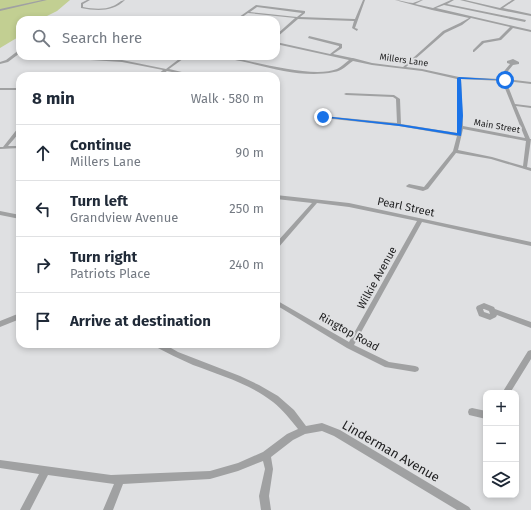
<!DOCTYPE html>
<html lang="en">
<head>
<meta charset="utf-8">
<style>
	body { margin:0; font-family:"Fira Sans",sans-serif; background:#f2f2f3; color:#1f2937 }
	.controls { position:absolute; right:12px; bottom:12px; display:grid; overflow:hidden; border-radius:8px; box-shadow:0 2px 6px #0003 }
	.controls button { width:36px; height:36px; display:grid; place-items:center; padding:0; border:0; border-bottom:1px solid #e0e1e3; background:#fff; color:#1f2937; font:20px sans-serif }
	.stop { position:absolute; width:12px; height:12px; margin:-9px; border:3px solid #1a73e8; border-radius:50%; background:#fff }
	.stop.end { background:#1a73e8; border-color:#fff; box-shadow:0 1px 4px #0008 }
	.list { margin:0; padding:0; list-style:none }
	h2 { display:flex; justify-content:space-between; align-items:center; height:52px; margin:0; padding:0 16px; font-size:17px }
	h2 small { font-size:13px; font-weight:400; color:#747a83 }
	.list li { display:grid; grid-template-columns:26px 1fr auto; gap:12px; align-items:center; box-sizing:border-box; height:56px; padding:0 16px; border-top:1px solid #e0e1e3 }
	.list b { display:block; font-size:15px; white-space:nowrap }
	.list p { margin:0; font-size:13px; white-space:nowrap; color:#747a83 }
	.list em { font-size:13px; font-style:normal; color:#747a83 }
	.icon { flex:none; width:22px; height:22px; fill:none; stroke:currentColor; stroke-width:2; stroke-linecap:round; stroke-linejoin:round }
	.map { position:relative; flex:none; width:531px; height:510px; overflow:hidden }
	.search { position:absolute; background:#fff; box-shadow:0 2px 6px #0003; left:16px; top:16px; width:264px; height:44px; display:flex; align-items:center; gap:10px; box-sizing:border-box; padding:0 14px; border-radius:12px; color:#747a83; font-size:15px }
	.panel { position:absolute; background:#fff; box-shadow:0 2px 6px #0003; left:16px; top:72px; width:264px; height:276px; border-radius:12px }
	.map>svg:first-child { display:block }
	.green { fill:#c2cf92 }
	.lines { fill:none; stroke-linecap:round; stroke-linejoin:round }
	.minor { fill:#a0a1a2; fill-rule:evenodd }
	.route { fill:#1a73e8 }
	.labels { text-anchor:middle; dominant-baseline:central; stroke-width:4; stroke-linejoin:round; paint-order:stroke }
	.far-street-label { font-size:9px; fill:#1d1d1e; stroke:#dfe0e2 }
	.street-label { font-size:11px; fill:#1d1d1e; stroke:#dfe0e2 }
	.near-street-label { font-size:13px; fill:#1d1d1e; stroke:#dfe0e2 }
</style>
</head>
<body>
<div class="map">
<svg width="531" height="510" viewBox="0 0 531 510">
	<rect width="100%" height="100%" fill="#dfe0e2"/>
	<!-- green -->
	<path class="green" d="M0,0H70L57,11L39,20H20V36L0,48Z"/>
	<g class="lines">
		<!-- minor -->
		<path class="minor" d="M42,0H47L0,11V9Z
			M87,0H90L83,4V7C93,9 104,10 113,6C118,4 121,0 125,0C113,12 97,11 81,8V3Z
			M363,0H365L355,28L358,29L357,31L352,28L354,21L298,19L276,38V35L295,18L248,13L238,20H235L256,5L305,11V13L300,17L355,19ZM257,7L302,13L297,17L250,12Z
			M395,0C401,0 407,3 413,3C417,2 419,0 423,0L415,4L433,8L451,0H454L447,4L526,20L525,22L444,5L436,8L531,30V32L513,28L501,40L484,43L474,52H473V50L482,41L499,38L510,27L471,18L462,25L445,33L406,67L422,69L459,77L501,79L500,76L510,64L507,63V61L513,59L519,62V64L513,65L504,76L505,79L531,82V84L506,81L515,104L531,106V108L516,106L530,139H531L527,167L531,168V171L491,159L456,153L428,189L423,191L407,187L406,186L409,184L424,187L453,151L457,136L399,126L323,118L321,117L323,116L397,123L396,99L393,97L346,95L344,94L346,93L394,95L400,99L401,124L457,133L459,127L457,79L422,71L372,65L353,61C347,65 342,71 334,72C305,78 274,69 245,62C237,60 226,59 218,56H225C252,61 313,79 337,69C341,67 345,63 349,60L276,44V42L330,54L339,47V46L308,38L309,36L342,44V48L333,54L352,58H353L372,63L403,67L443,31L460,23L469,18L432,10ZM461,79L502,81L525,138L463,126ZM463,129L526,141L523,166L492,157L458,150Z
			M460,0H465L500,8L512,0H515L503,8L531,14V16L500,10Z
			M71,19H91L92,20H70Z
			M19,50H20V53L8,62L0,64V62L6,60Z
			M58,56L122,60L166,69L183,56H187L169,69L199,76H192L167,71L160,76H156L163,70L122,62L59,58H58Z
			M0,88H20V90H0Z
			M18,128H20V132L8,146H20V148L0,149V147H3Z
			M276,195L349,203L531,242V246L422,222L354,345L389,362L415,366L418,367L419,369L418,371L415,372L385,367L347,348L276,305V300L349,342L417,221L349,207L317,203L278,248L276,249V243L312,203L276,199Z
			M0,211L20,215V219L0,215Z
			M484,303L494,307L495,309L531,322V328L497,315L496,317L490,320L479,316L476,308L477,306ZM483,309H484L489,311L490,314L484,312Z
			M20,313V319L0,327V321Z
			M153,344H164L178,352L240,376L259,385L278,396L294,410L306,426L322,423L340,430L469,507L471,510H457L334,436L322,431L305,434L293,440L271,457L273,469L269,496L271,510H261L259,496L265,469L263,461L238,471L210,479L123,484L113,510H103L114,484L48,475L30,510H20L39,474L0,468V460L111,475L210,471L238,463L263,452L287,434L298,429C290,419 283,410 273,402C250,384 220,375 193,365C180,359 167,353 154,346Z
			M531,350V359L510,393H502L528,351Z
			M472,408L486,411V419L469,415L468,412L469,409Z"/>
	</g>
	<!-- route -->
	<path class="route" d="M459,77L507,80L461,79L463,116L461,136L399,126L321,117L323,116L399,124L457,133V78Z"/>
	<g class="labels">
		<!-- far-street labels -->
		<g class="far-street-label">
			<text transform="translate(404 60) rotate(8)">Millers Lane</text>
			<text transform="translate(497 126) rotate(10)">Main Street</text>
		</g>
		<!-- street labels -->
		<g class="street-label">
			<text transform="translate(406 207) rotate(12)">Pearl Street</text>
			<text transform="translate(377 278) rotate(-61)">Wilkie Avenue</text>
			<text transform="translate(349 332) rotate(29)">Ringtop Road</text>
		</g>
		<!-- near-street labels -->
		<g class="near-street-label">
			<text transform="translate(391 451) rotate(30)">Linderman Avenue</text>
		</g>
	</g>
</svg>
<div class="controls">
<button>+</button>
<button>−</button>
<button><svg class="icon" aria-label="layers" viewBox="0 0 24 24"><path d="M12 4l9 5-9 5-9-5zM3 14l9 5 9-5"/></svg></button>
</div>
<div class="stop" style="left:505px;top:80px"></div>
<div class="stop end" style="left:323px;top:117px"></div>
<div class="search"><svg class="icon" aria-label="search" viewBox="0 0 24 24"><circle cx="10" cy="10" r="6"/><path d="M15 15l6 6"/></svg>Search here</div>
<section class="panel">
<h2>8 min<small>Walk · 580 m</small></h2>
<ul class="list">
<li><svg class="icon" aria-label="ahead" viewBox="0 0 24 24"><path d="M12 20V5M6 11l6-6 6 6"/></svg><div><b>Continue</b><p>Millers Lane</p></div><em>90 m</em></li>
<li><svg class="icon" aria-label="left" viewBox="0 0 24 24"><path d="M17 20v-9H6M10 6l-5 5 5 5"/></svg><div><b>Turn left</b><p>Grandview Avenue</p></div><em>250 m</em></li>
<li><svg class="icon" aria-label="right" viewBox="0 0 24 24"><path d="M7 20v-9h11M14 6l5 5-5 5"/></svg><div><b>Turn right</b><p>Patriots Place</p></div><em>240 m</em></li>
<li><svg class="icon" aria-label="arrive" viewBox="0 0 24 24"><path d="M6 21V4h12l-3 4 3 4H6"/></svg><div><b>Arrive at destination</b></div></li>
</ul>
</section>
</div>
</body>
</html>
